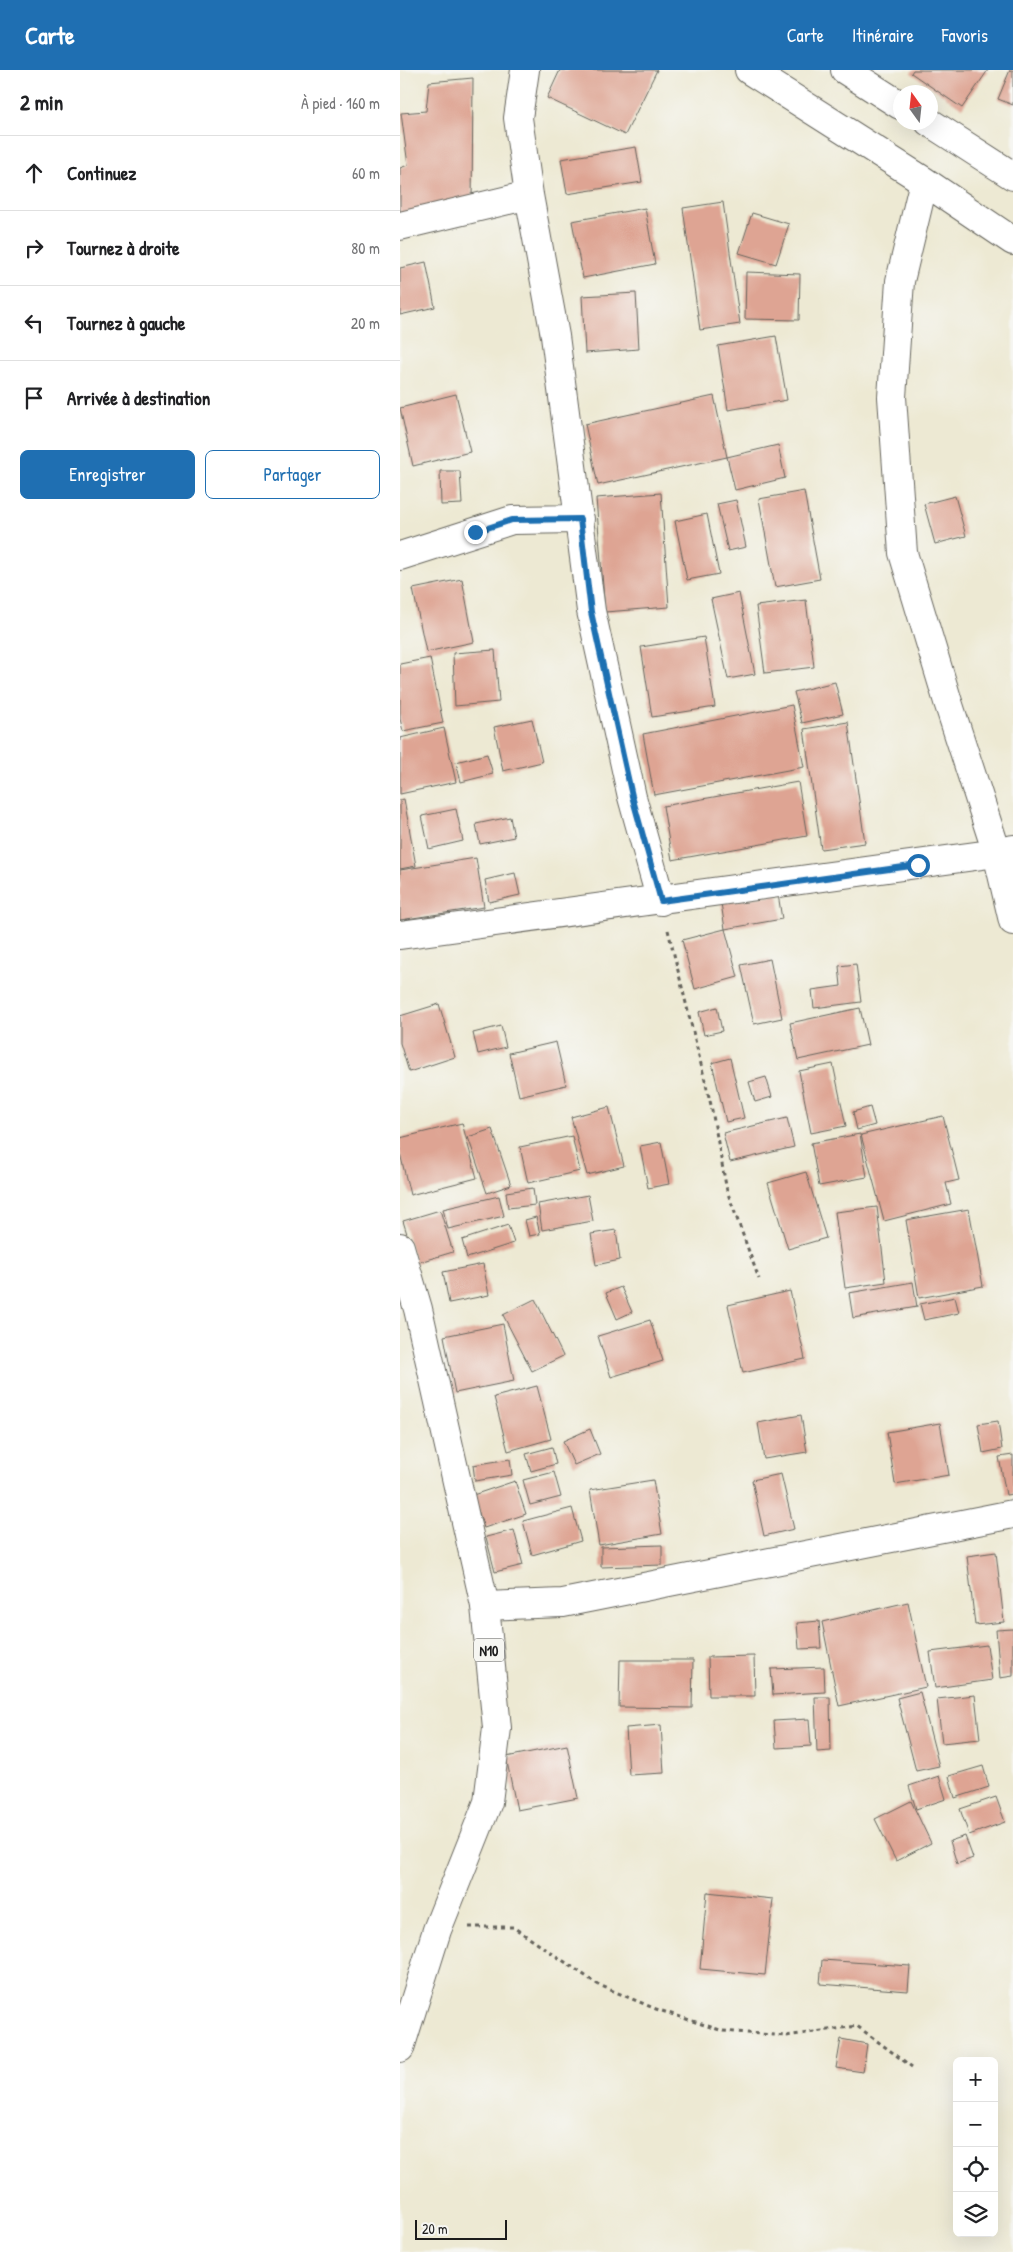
<!DOCTYPE html>
<html lang="fr">
<head>
<meta charset="utf-8">
<style>
	body { margin:0; font-family:"Patrick Hand",sans-serif; background:#f2f2f2; color:#202124 }
	.controls { position:absolute; right:15px; bottom:15px; display:grid; overflow:hidden; border-radius:8px; box-shadow:0 5px 20px #0002 }
	.controls button { width:45px; height:45px; display:grid; place-items:center; padding:0; border:0; border-bottom:1px solid #e0e0e0; background:#fff; color:#202124; font:25px sans-serif }
	.compass { position:absolute; left:493px; top:15px; width:45px; height:45px; border-radius:50%; background:#fff; box-shadow:0 5px 20px #0002; rotate:345deg }
	.scale { position:absolute; left:15px; bottom:12px; width:92px; box-sizing:border-box; padding-left:5px; border:2px solid #1c1c1c; border-top:0; font-size:14px; line-height:18px; white-space:nowrap; color:#1c1c1c; -webkit-text-stroke:4px #f6f6f2; paint-order:stroke }
	.stop { position:absolute; width:15px; height:15px; margin:-11px; border:4px solid #1f6fb2; border-radius:50%; background:#fff }
	.stop.end { background:#1f6fb2; border-color:#fff; box-shadow:0 1px 5px #0008 }
	.list { margin:0; padding:0; list-style:none }
	h2 { display:flex; justify-content:space-between; align-items:center; height:65px; margin:0; padding:0 20px; font-size:21px }
	h2 small { font-size:16px; font-weight:400; color:#757577 }
	.list li { display:grid; grid-template-columns:32px 1fr auto; gap:15px; align-items:center; box-sizing:border-box; height:75px; padding:0 20px; border-top:1px solid #e0e0e0 }
	.list b { display:block; font-size:19px; white-space:nowrap }
	.list em { font-size:16px; font-style:normal; color:#757577 }
	.actions { display:flex; gap:10px; padding:15px 20px }
	.actions a { flex:1; padding:11px 0; border:1px solid #1f6fb2; border-radius:8px; text-align:center; font-size:18px; color:#1f6fb2 }
	.actions .main { background:#1f6fb2; color:#fff }
	.icon { flex:none; width:28px; height:28px; fill:none; stroke:currentColor; stroke-width:2; stroke-linecap:round; stroke-linejoin:round }
	.map { position:relative; flex:none; width:613px; height:2182px; overflow:hidden }
	header { display:flex; align-items:center; gap:30px; box-sizing:border-box; height:70px; padding:0 25px; background:#1f6fb2; color:#fff }
	header strong { font-size:24px }
	nav { display:flex; gap:28px; margin-inline-start:auto; font-size:18px }
	main { display:flex }
	aside { flex:1; background:#fff }
	.map>svg:first-child { display:block }
	.building { fill:#dea493 }
	.lines { fill:none; stroke-linecap:round; stroke-linejoin:round }
	.minor-casing { stroke:#65645c; stroke-width:30 }
	.highway-casing { stroke:#65645c; stroke-width:30 }
	.path { stroke:#65645c; stroke-width:3; stroke-dasharray:4 4; stroke-linecap:butt }
	.minor { stroke:#fff; stroke-width:28 }
	.highway { stroke:#fff; stroke-width:28 }
	.route { stroke:#1f6fb2; stroke-width:6 }
	.labels { text-anchor:middle; dominant-baseline:central; stroke-width:4.5; stroke-linejoin:round; paint-order:stroke }
	.shield { fill:#f6f6f2; stroke:#5d5d5c; stroke-width:1 }
	.shield-label { font-size:14px; font-weight:bold; fill:#1c1c1c }
</style>
</head>
<body>
<header>
<strong>Carte</strong>
<nav><a>Carte</a><a>Itinéraire</a><a>Favoris</a></nav>
</header>
<main>
<aside>
<h2>2 min<small>À pied · 160 m</small></h2>
<ul class="list">
<li><svg class="icon" aria-label="ahead" viewBox="0 0 24 24"><path d="M12 20V5M6 11l6-6 6 6"/></svg><div><b>Continuez</b></div><em>60 m</em></li>
<li><svg class="icon" aria-label="right" viewBox="0 0 24 24"><path d="M7 20v-9h11M14 6l5 5-5 5"/></svg><div><b>Tournez à droite</b></div><em>80 m</em></li>
<li><svg class="icon" aria-label="left" viewBox="0 0 24 24"><path d="M17 20v-9H6M10 6l-5 5 5 5"/></svg><div><b>Tournez à gauche</b></div><em>20 m</em></li>
<li><svg class="icon" aria-label="arrive" viewBox="0 0 24 24"><path d="M6 21V4h12l-3 4 3 4H6"/></svg><div><b>Arrivée à destination</b></div></li>
</ul>
<div class="actions"><a class="main">Enregistrer</a><a>Partager</a></div>
</aside>
<div class="map">
<svg width="613" height="2182" viewBox="0 0 613 2182">
	<rect width="100%" height="100%" fill="#f6f6f2"/>
	<filter id="ink" filterUnits="userSpaceOnUse"><feTurbulence type="fractalNoise" baseFrequency=".02" numOctaves="2"/><feDisplacementMap in="SourceGraphic" scale="10" xChannelSelector="R" yChannelSelector="G"/><feConvolveMatrix kernelMatrix="1 2 1 2 8 2 1 2 1" color-interpolation-filters="sRGB"/></filter>
	<filter id="wash" filterUnits="userSpaceOnUse"><feTurbulence type="fractalNoise" baseFrequency=".0096" numOctaves="4" result="noise"/><feDisplacementMap in="SourceGraphic" scale="20" xChannelSelector="R" yChannelSelector="G"/><feGaussianBlur stdDeviation="1.12" result="paint"/><feColorMatrix in="noise" values="0 0 0 0 0 0 0 0 0 0 0 0 0 0 0 0 0 1.4 0 .05"/><feComposite in="paint" operator="in"/></filter>
	<g filter="url(#wash)">
		<rect width="100%" height="100%" fill="#ede9d3"/>
		<g id="blocks">
			<!-- building -->
			<path class="building" d="M160,0H257L225,65L147,28Z
				M513,0H588L562,38L511,3Z
				M610,0H613V35L598,29Z
				M73,8L72,135L0,150V98L8,95L1,43L26,41L29,12Z
				M236,77L242,112L167,124L161,89Z
				M323,132L340,254L300,260L283,138Z
				M245,138L255,194L183,208L172,151Z
				M352,143L389,154L376,194L339,183Z
				M26,192L35,237L0,245V198Z
				M346,202L400,204L399,250L345,249Z
				M236,223L239,279L185,283L182,226Z
				M376,266L387,330L328,340L318,276Z
				M56,324L70,382L13,396L0,338Z
				M314,326L327,387L198,415L185,354Z
				M378,375L385,408L335,420L327,387Z
				M40,401H60L62,434L41,435Z
				M404,421L420,509L375,517L359,429Z
				M261,423L269,537L205,542L196,428Z
				M555,426L566,466L535,474L524,434Z
				M336,430L346,477L328,481L317,434Z
				M307,444L319,504L287,510L275,451Z
				M62,509L74,572L26,582L13,519Z
				M339,523L355,604L328,609L311,529Z
				M406,530L414,597L365,603L356,536Z
				M304,567L315,637L252,647L241,577Z
				M95,580L99,632L55,636L53,583Z
				M30,588L43,653L3,661L0,649V594Z
				M435,612L443,644L402,653L394,622Z
				M392,635L404,697L254,725L243,664Z
				M132,649L142,692L103,701L94,657Z
				M448,652L465,773L421,779L404,659Z
				M44,658L56,712L0,724V668Z
				M87,684L93,704L61,712L56,692Z
				M398,712L407,766L272,790L263,736Z
				M4,729L16,796L0,799V730Z
				M56,739L63,771L29,779L22,746Z
				M110,747L114,767L80,774L76,754Z
				M76,788L84,837L0,850V800Z
				M115,803L120,825L89,832L85,810Z
				M378,824L382,849L325,859L321,833Z
				M325,859L338,907L295,919L282,870Z
				M370,889L382,948L354,954L341,895Z
				M456,894L461,932L414,938L412,920L441,916L439,896Z
				M39,934L55,987L9,1002L0,973V946Z
				M317,937L322,961L304,965L299,942Z
				M460,938L468,975L398,990L390,953Z
				M101,956L106,977L78,984L73,963Z
				M156,972L166,1015L119,1026L109,983Z
				M330,988L344,1048L326,1052L312,993Z
				M433,994L446,1056L411,1063L399,1001Z
				M366,1007L372,1027L355,1032L349,1012Z
				M209,1037L224,1096L187,1105L171,1047Z
				M470,1037L475,1055L457,1060L453,1042Z
				M543,1046L559,1110L546,1113L551,1134L484,1151L461,1065Z
				M387,1048L394,1077L330,1092L323,1063Z
				M62,1053L77,1108L10,1125L0,1083V1068Z
				M92,1059L111,1115L87,1123L68,1067Z
				M460,1064L467,1107L419,1116L411,1073Z
				M172,1066L180,1101L128,1113L120,1077Z
				M261,1072L269,1114L248,1118L240,1076Z
				M406,1102L426,1168L388,1179L368,1113Z
				M133,1118L135,1135L108,1138L106,1122Z
				M188,1125L193,1151L142,1160L138,1134Z
				M99,1126L104,1146L48,1159L43,1139Z
				M477,1137L486,1212L445,1218L435,1142Z
				M569,1139L583,1216L519,1228L506,1150Z
				M40,1140L53,1182L16,1193L3,1151Z
				M136,1147L140,1164L129,1166L125,1150Z
				M108,1155L114,1173L67,1188L62,1170Z
				M216,1160L220,1190L196,1195L191,1164Z
				M83,1194L89,1225L49,1233L43,1202Z
				M513,1212L517,1237L453,1248L449,1223Z
				M221,1217L232,1242L217,1249L206,1223Z
				M390,1221L405,1289L343,1303L328,1235Z
				M555,1227L559,1243L524,1250L520,1234Z
				M135,1229L163,1286L132,1301L103,1245Z
				M250,1250L263,1291L211,1307L198,1266Z
				M103,1254L114,1311L55,1323L44,1266Z
				M137,1316L151,1369L108,1381L94,1327Z
				M401,1345L407,1382L364,1389L358,1353Z
				M598,1351L602,1379L583,1383L578,1354Z
				M540,1353L549,1405L495,1414L487,1362Z
				M190,1359L200,1384L174,1395L163,1371Z
				M152,1377L156,1394L131,1401L126,1384Z
				M613,1385V1424L606,1425L599,1387Z
				M110,1389L112,1405L75,1411L73,1395Z
				M154,1402L161,1427L130,1435L123,1410Z
				M381,1404L394,1459L364,1466L352,1410Z
				M253,1410L262,1464L199,1475L190,1420Z
				M115,1411L126,1444L84,1458L73,1425Z
				M172,1438L181,1471L132,1485L123,1451Z
				M114,1460L123,1495L95,1502L86,1467Z
				M262,1475V1495L201,1497V1477Z
				M596,1482L604,1552L575,1555L567,1486Z
				M508,1532L526,1617L439,1636L422,1552Z
				M419,1551L421,1578L399,1579L397,1553Z
				M613,1559V1606L600,1608L596,1560Z
				M587,1575L592,1610L535,1618L530,1582Z
				M354,1586L355,1626H309L308,1587Z
				M220,1590H293L292,1638L219,1637Z
				M424,1597L425,1622L373,1625L371,1599Z
				M520,1622L539,1696L516,1701L497,1628Z
				M575,1625L580,1669L542,1673L537,1629Z
				M415,1627H430L431,1681L417,1682Z
				M409,1649L411,1676L376,1678L374,1651Z
				M261,1655L264,1703L229,1705L226,1658Z
				M167,1675L178,1728L117,1740L106,1687Z
				M583,1696L589,1717L555,1728L549,1706Z
				M539,1706L546,1729L516,1739L509,1716Z
				M596,1727L605,1752L569,1765L560,1739Z
				M511,1731L531,1773L496,1791L475,1749Z
				M565,1766L573,1788L557,1794L550,1771Z
				M307,1822L373,1829L365,1905L300,1899Z
				M422,1890L510,1896L508,1921L420,1914Z
				M441,1969L467,1974L463,2002L436,1998Z"/>
		</g>
	</g>
	<g filter="url(#ink)">
		<use href="#blocks" fill-opacity="0" stroke="#65645c" stroke-width="1"/>
		<g class="lines">
			<defs>
				<path id="minor" d="M125,0L118,48L129,125L155,266L191,541L232,727L261,831
					M349,0L524,111L613,171
					M445,0L500,35
					M529,52L613,106
					M524,111L500,211L492,327L503,483L548,632L597,783L613,851
					M0,156L129,125
					M0,486L112,450L180,449
					M0,865L597,783L613,779
					M85,1536L163,1533L613,1444"/>
				<path id="highway" d="M0,1177L18,1239L85,1536L97,1658L88,1732L37,1860L0,1978"/>
			</defs>
			<!-- minor casing -->
			<use href="#minor" class="minor-casing"/>
			<!-- highway casing -->
			<use href="#highway" class="highway-casing"/>
			<!-- path -->
			<path class="path" d="M268,860L311,1035L327,1121L359,1209
				M69,1857H113L199,1915L256,1939L323,1961L386,1966L457,1956L512,1997"/>
			<!-- minor -->
			<use href="#minor" class="minor"/>
			<!-- highway -->
			<use href="#highway" class="highway"/>
		</g>
	</g>
	<g class="lines" filter="url(#ink)">
		<!-- route -->
		<path class="route" d="M75,462L112,450L180,449L191,542L232,726L261,831L518,795"/>
	</g>
	<g class="labels">
		<!-- shield labels -->
		<rect class="shield" x="74" y="1568.5" width="30" height="23" rx="4"/>
		<g class="shield-label">
			<text x="89" y="1580">N10</text>
		</g>
	</g>
</svg>
<div class="controls">
<button>+</button>
<button>−</button>
<button><svg class="icon" aria-label="locate" viewBox="0 0 24 24"><circle cx="12" cy="12" r="6"/><path d="M12 2v4M12 18v4M2 12h4M18 12h4"/></svg></button>
<button><svg class="icon" aria-label="layers" viewBox="0 0 24 24"><path d="M12 4l9 5-9 5-9-5zM3 14l9 5 9-5"/></svg></button>
</div>
<svg class="compass" viewBox="-18 -18 36 36"><path d="M0-13l5 13h-10z" fill="#e53935"/><path d="M0 13l5-13h-10z" fill="#757577"/></svg>
<div class="scale">20 m</div>
<div class="stop" style="left:518px;top:795px"></div>
<div class="stop end" style="left:75px;top:462px"></div>
</div>
</main>
</body>
</html>
